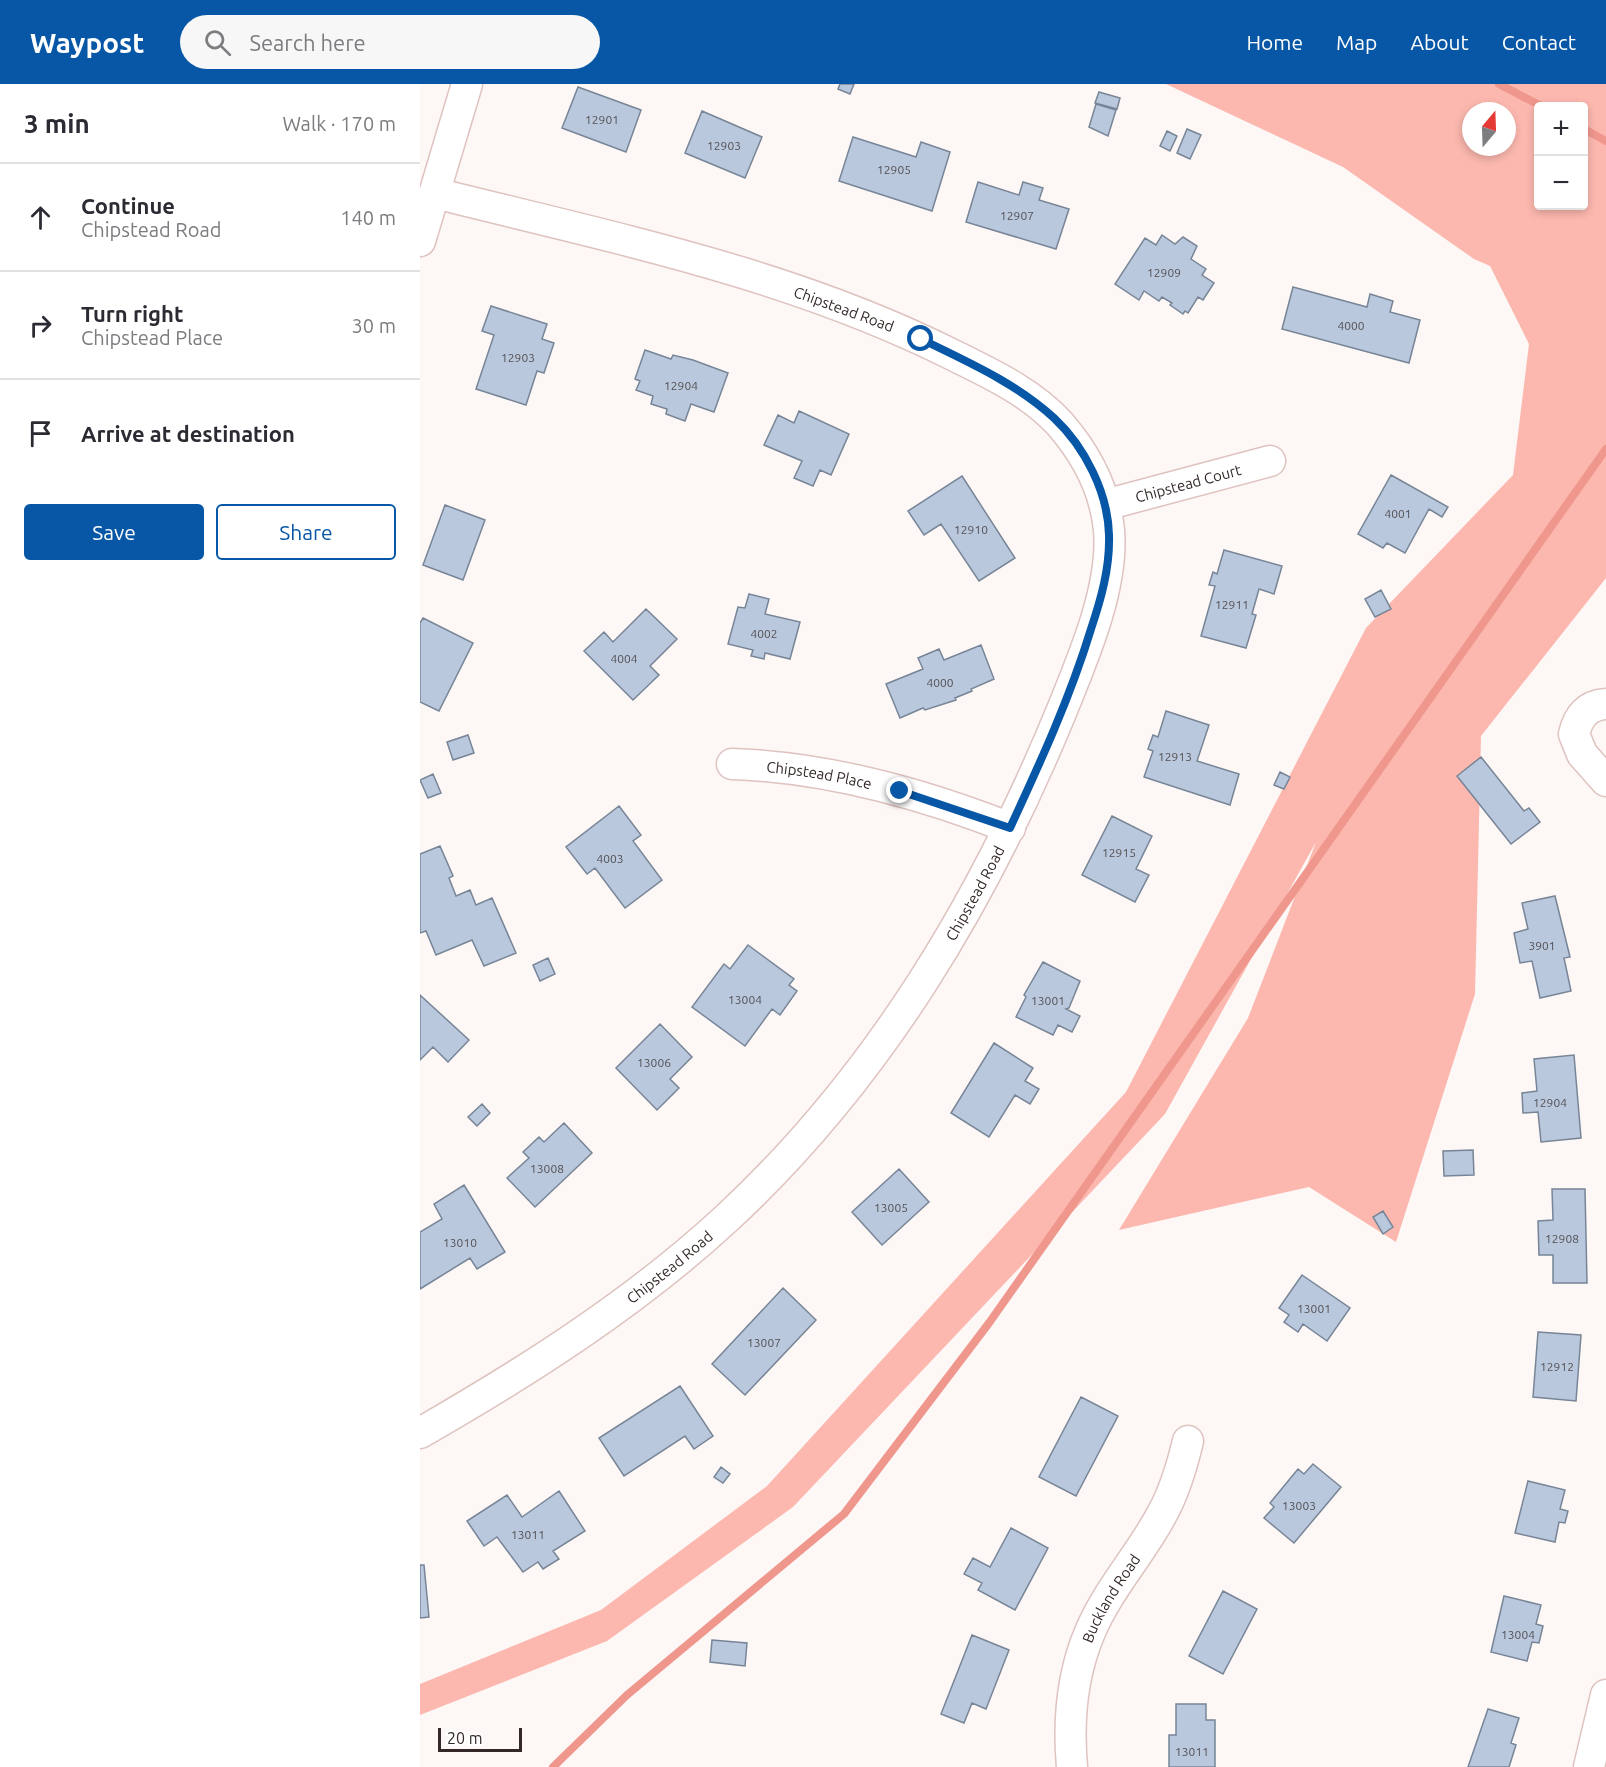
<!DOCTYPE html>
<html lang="en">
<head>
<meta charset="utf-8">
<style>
	body { margin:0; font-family:Ubuntu,sans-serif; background:#f7f7f7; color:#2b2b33 }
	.controls { position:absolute; right:18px; top:18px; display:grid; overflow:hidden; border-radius:6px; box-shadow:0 3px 9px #0003 }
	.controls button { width:54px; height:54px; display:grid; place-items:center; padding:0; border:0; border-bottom:2px solid #e1e1e2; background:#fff; color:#2b2b33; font:30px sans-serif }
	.compass { position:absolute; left:1042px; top:18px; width:54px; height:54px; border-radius:50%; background:#fff; box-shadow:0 3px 9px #0003; rotate:19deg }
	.scale { position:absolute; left:18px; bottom:15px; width:84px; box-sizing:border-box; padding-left:6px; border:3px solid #332827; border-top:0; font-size:16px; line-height:21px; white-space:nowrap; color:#332827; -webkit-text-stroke:4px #fff; paint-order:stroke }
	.stop { position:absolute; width:18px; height:18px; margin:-14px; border:4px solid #0757a6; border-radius:50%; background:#fff }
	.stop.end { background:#0757a6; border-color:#fff; box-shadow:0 2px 6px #0008 }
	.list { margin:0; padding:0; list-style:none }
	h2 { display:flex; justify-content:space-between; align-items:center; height:78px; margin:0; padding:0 24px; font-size:26px }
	h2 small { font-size:20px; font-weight:400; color:#7c7c81 }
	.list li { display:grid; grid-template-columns:39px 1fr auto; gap:18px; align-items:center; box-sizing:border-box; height:108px; padding:0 24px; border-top:2px solid #e1e1e2 }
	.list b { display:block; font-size:22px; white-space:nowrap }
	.list p { margin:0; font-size:20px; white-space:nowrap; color:#7c7c81 }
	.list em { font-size:20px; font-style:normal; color:#7c7c81 }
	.actions { display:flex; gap:12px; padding:18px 24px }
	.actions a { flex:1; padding:14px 0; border:2px solid #0757a6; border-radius:6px; text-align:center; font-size:21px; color:#0757a6 }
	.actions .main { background:#0757a6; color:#fff }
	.icon { flex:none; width:33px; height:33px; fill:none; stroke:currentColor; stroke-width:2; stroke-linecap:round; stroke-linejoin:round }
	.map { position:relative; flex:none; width:1186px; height:1683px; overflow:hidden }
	header { display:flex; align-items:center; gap:36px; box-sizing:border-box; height:84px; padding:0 30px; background:#0757a6; color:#fff }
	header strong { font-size:28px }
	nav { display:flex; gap:33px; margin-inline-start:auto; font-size:21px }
	.search { width:420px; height:54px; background:#f7f7f7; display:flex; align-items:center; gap:15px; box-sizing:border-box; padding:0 21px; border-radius:33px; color:#7c7c81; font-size:22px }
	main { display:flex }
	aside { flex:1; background:#fff }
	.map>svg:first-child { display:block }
	.green { fill:#fcb8af; fill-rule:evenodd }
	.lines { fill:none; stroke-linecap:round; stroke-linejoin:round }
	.stream { stroke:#ef978d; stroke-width:8 }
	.building { fill:#b9c8dc; stroke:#778597; stroke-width:1.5 }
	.minor-casing { stroke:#dec3bf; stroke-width:33 }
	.minor { stroke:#fff; stroke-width:30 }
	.route { stroke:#0757a6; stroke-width:8 }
	.labels { text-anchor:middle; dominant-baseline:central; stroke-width:6; stroke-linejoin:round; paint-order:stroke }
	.number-label { font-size:12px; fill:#545054 }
	.street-label { font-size:15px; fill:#332827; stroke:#fff }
</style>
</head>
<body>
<header>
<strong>Waypost</strong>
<div class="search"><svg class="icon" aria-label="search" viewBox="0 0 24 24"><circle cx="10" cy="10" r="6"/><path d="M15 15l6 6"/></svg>Search here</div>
<nav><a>Home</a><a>Map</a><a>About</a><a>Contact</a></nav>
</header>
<main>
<aside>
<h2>3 min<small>Walk · 170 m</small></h2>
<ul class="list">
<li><svg class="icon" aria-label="ahead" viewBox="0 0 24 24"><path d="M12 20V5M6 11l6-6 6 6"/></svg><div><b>Continue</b><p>Chipstead Road</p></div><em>140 m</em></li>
<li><svg class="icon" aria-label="right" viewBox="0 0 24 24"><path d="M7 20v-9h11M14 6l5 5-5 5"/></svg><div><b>Turn right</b><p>Chipstead Place</p></div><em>30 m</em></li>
<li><svg class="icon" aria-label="arrive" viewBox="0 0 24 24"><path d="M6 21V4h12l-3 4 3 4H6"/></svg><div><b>Arrive at destination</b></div></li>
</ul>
<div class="actions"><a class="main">Save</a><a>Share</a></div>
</aside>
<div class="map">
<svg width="1186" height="1683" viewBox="0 0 1186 1683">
	<rect width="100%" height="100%" fill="#fdf7f6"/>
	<!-- green -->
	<path class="green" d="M746,0H1186V494L1061,652L1055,910L976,1158L889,1103L699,1146L828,934L896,758L745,1030L373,1423L187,1557L0,1631V1600L181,1526L347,1402L706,1008L946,544L1093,391L1109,260L1070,182L1054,175L923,83ZM1118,22H1164V122H1118ZM1051,27H1087V63H1051Z"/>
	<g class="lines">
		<!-- stream -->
		<path class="stream" d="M1079,0L1121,22
			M1164,45L1186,57
			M133,1683L207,1611L424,1430L569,1239L1186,365"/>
	</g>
	<!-- building -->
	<path class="building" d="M420,0H434L430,10L418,5Z
		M158,3L221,26L206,68L142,44Z
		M679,8L700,14L697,25L675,19Z
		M676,20L696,26L688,52L669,43Z
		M282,27L342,53L325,94L265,69Z
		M767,45L781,51L770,75L757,69Z
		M747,47L757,52L750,67L740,62Z
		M433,53L496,73L501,58L530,68L512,127L419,97Z
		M558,98L599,111L603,98L623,104L619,116L649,125L636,165L546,138Z
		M742,151L755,160L763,153L777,162L771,175L786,185L782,191L794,199L783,216L778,213L768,229L765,227L763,230L750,221L752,219L742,213L739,217L724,207L719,216L695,200L725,154L736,161Z
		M873,203L947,223L950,210L973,217L970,228L1000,236L989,279L862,245Z
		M71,222L127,240L122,255L134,259L124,289L117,287L106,321L56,305L74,251L62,247Z
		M225,266L251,275L253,271L273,276L308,289L294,328L271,320L265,337L246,330L247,325L231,320L233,312L216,306L220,297L215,295Z
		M379,327L429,350L411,391L400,386L393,402L374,394L382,377L344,361L358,331L374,339Z
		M971,391L1028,423L1022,433L1009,425L985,469L967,459L963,464L938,450Z
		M542,392L595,474L559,497L521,440L504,451L488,427Z
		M25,421L65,436L43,496L3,481Z
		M804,466L862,482L854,510L839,505L832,530L836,531L826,564L781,552L795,502L789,501L793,488L797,490Z
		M961,506L971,525L955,533L945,515Z
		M329,510L349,515L345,530L380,538L370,575L345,569L344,575L331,572L333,566L308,560L318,523L325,524Z
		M226,525L257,555L230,582L239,591L213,616L164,567L184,548L193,558Z
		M3,534L53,559L19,627L0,618V539Z
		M561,561L574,595L551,605L552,607L535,614L536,616L505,626L503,624L480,634L466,600L503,585L498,574L519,565L524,576Z
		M746,627L789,641L777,677L819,690L810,721L724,693L733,667L728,665L733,651L738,653Z
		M48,651L54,669L33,676L27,658Z
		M1061,673L1104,727L1109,724L1120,738L1091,760L1037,692Z
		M860,688L870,693L864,705L854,701Z
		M13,690L21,709L8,714L0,696Z
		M199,722L221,751L213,757L242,796L205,824L175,784L167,790L146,763Z
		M692,732L732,752L716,785L729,791L715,818L662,791Z
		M20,762L33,792L29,794L36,812L50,806L56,821L72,814L96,869L64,882L52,856L16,871L6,847L0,849V770Z
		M1135,812L1150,873L1144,874L1151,907L1120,914L1112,877L1100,879L1094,849L1108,845L1102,819Z
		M328,861L374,895L369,901L377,907L360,931L352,925L325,962L272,923L304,880L310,885Z
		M128,874L135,890L120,897L113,881Z
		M623,878L660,897L649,924L646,925L660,932L652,948L638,941L633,951L596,933L606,913L604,911Z
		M0,911L49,956L28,978L13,963L0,976Z
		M240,940L272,973L250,995L259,1004L237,1026L196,984Z
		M574,959L613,984L605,997L619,1005L610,1020L595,1011L569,1053L531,1029Z
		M1154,971L1161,1054L1121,1058L1118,1028L1103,1029L1102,1009L1117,1007L1114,975Z
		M62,1020L70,1029L57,1042L48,1033Z
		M144,1039L172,1069L115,1123L87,1094L109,1074L103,1068L119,1053L124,1058Z
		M1053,1066L1054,1091L1024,1092L1023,1067Z
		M479,1085L509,1118L462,1161L432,1128Z
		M44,1101L85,1168L57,1185L50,1174L0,1205V1148L22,1135L14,1120Z
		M1132,1105H1165L1167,1199H1133V1171H1119L1118,1137L1133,1136Z
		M963,1127L973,1143L963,1150L953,1133Z
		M882,1191L930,1224L907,1257L883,1240L878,1248L864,1238L869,1231L859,1224Z
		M363,1204L396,1236L325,1311L292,1280Z
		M1118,1248L1161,1251L1156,1317L1113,1313Z
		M260,1302L293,1352L274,1365L265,1352L204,1392L179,1354Z
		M661,1313L698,1332L656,1412L619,1393Z
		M893,1380L921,1403L874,1459L844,1434L854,1423L850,1419L878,1385L884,1390Z
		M301,1383L310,1390L303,1399L294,1393Z
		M1108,1397L1145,1406L1140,1425L1148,1427L1145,1439L1139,1438L1135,1458L1095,1449Z
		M139,1407L165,1447L133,1467L139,1475L123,1485L118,1478L103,1488L77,1453L64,1462L47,1437L87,1411L102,1433Z
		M591,1444L628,1464L595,1526L558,1506L562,1499L544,1490L553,1474L570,1483Z
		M0,1481H4L9,1533L0,1534Z
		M803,1507L837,1525L803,1590L769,1572Z
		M1084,1512L1121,1521L1116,1540L1123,1542L1119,1559L1112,1558L1107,1577L1071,1568Z
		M552,1551L589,1566L566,1625L552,1619L544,1639L521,1630Z
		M292,1556L327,1559L325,1582L290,1578Z
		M756,1620H786V1636H795V1683H749V1651H756Z
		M1068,1625L1099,1634L1091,1659L1096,1661L1089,1683H1048Z"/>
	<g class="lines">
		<defs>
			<g id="minor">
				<path d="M0,157L47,0"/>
				<path id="s1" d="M685,421L850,377"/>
				<path d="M1186,620C1167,621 1158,633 1154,650L1162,670L1186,697"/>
				<path id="s2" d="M312,680C408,683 501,709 590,744"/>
				<path id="s3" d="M0,1349C108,1287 215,1219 307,1134C459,993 564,816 642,626C663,574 694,503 689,446C685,405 666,370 640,340C611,308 571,290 533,271C370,189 189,153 15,109"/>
				<path id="s4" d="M652,1683C648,1638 652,1590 670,1548C688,1505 721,1470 742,1430C755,1407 762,1382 768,1357"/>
				<path d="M1169,1683L1186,1611"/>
			</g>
		</defs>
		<!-- minor casing -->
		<use href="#minor" class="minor-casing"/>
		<!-- minor -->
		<use href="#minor" class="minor"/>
	</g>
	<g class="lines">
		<!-- route -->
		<path class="route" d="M480,707L590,744C620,679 650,614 671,545C681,515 690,484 689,451C688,409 665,363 634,334C596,299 548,278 501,255"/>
	</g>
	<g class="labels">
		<!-- number labels -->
		<g class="number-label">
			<text x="182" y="35">12901</text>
			<text x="304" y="61">12903</text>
			<text x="474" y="85">12905</text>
			<text x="597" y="131">12907</text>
			<text x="744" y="188">12909</text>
			<text x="931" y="241">4000</text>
			<text x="98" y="273">12903</text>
			<text x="261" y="301">12904</text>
			<text x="978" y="429">4001</text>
			<text x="551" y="445">12910</text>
			<text x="812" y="520">12911</text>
			<text x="344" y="549">4002</text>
			<text x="204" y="574">4004</text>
			<text x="520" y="598">4000</text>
			<text x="755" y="672">12913</text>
			<text x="699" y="768">12915</text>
			<text x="190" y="774">4003</text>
			<text x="1122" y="861">3901</text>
			<text x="325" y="915">13004</text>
			<text x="628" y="916">13001</text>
			<text x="234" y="978">13006</text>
			<text x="1130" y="1018">12904</text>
			<text x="127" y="1084">13008</text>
			<text x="471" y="1123">13005</text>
			<text x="1142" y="1154">12908</text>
			<text x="40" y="1158">13010</text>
			<text x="894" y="1224">13001</text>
			<text x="344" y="1258">13007</text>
			<text x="1137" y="1282">12912</text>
			<text x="879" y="1421">13003</text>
			<text x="108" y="1450">13011</text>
			<text x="1098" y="1550">13004</text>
			<text x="772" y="1667">13011</text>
		</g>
		<!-- street labels -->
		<g class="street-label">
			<text transform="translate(424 225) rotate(20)">Chipstead Road</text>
			<text stroke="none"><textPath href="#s1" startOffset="86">Chipstead Court</textPath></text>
			<text stroke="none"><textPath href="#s2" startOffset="88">Chipstead Place</textPath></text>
			<text stroke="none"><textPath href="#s3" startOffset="786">Chipstead Road</textPath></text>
			<text stroke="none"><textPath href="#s3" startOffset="300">Chipstead Road</textPath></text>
			<text stroke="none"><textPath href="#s4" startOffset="177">Buckland Road</textPath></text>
		</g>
	</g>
</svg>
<div class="controls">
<button>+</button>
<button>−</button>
</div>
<svg class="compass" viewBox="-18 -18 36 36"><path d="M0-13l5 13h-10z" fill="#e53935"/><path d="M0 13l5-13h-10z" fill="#7c7c81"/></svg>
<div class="scale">20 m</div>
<div class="stop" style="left:501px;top:255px"></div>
<div class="stop end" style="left:480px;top:707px"></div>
</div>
</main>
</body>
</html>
